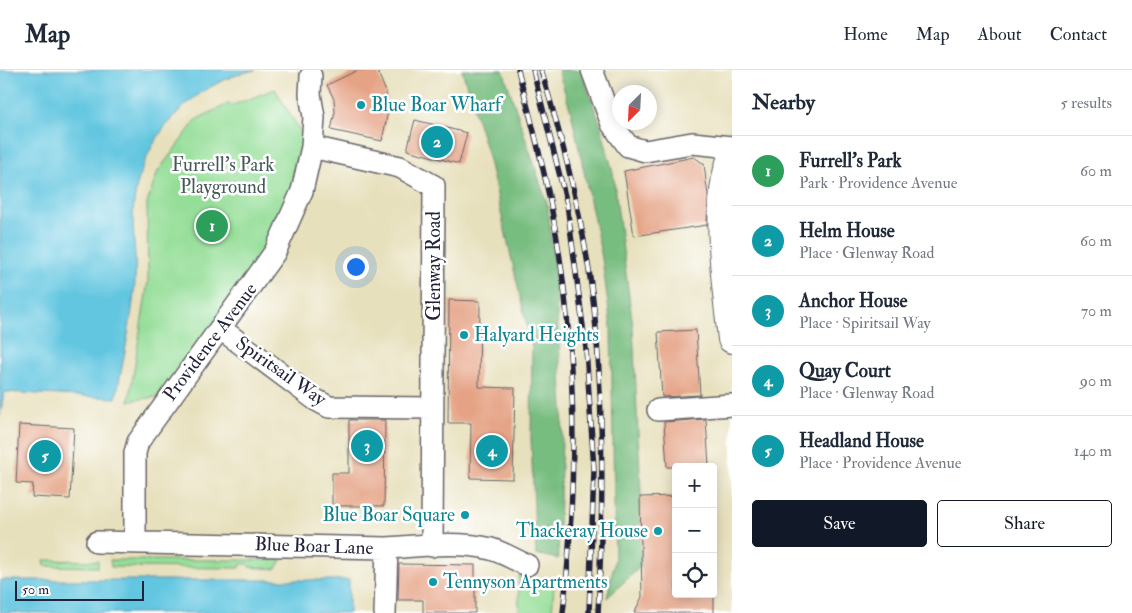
<!DOCTYPE html>
<html lang="en">
<head>
<meta charset="utf-8">
<style>
	body { margin:0; font-family:"IM FELL Double Pica",serif; background:#f2f2f3; color:#1f2937 }
	.controls { position:absolute; right:15px; bottom:15px; display:grid; overflow:hidden; border-radius:5px; box-shadow:0 2px 12px #0003 }
	.controls button { width:45px; height:45px; display:grid; place-items:center; padding:0; border:0; border-bottom:1px solid #e0e1e3; background:#fff; color:#1f2937; font:25px sans-serif }
	.compass { position:absolute; left:612px; top:15px; width:45px; height:45px; border-radius:50%; background:#fff; box-shadow:0 2px 12px #0003; rotate:204deg }
	.scale { position:absolute; left:15px; bottom:12px; width:129px; box-sizing:border-box; padding-left:5px; border:2px solid #22223b; border-top:0; font-size:14px; line-height:18px; white-space:nowrap; color:#22223b; -webkit-text-stroke:4px #fff; paint-order:stroke }
	.you { position:absolute; left:355px; top:196px; width:18px; height:18px; margin:-12px; border:4px solid #fff; border-radius:50%; background:#1a73e8; box-shadow:0 0 0 8px #1a73e833 }
	.badge { display:grid; place-items:center; width:32px; height:32px; border-radius:50%; background:#111827; color:#fff; font-size:16px; font-weight:700 }
	.pin { position:absolute; translate:-50% -50%; border:2px solid #fff; box-shadow:0 1px 5px #0006 }
	.list { margin:0; padding:0; list-style:none }
	h2 { display:flex; justify-content:space-between; align-items:center; height:65px; margin:0; padding:0 20px; font-size:21px }
	h2 small { font-size:16px; font-weight:400; color:#747a83 }
	.list li { display:grid; grid-template-columns:32px 1fr auto; gap:15px; align-items:center; box-sizing:border-box; height:70px; padding:0 20px; border-top:1px solid #e0e1e3 }
	.list b { display:block; font-size:19px; white-space:nowrap }
	.list p { margin:0; font-size:16px; white-space:nowrap; color:#747a83 }
	.list em { font-size:16px; font-style:normal; color:#747a83 }
	.actions { display:flex; gap:10px; padding:15px 20px }
	.actions a { flex:1; padding:11px 0; border:1px solid #111827; border-radius:5px; text-align:center; font-size:18px; color:#111827 }
	.actions .main { background:#111827; color:#fff }
	.icon { flex:none; width:28px; height:28px; fill:none; stroke:currentColor; stroke-width:2; stroke-linecap:round; stroke-linejoin:round }
	.map { position:relative; flex:none; width:732px; height:543px; overflow:hidden }
	header { display:flex; align-items:center; gap:30px; box-sizing:border-box; height:70px; padding:0 25px; background:#fff; border-bottom:1px solid #e0e1e3 }
	header strong { font-size:24px }
	nav { display:flex; gap:28px; margin-inline-start:auto; font-size:18px }
	main { display:flex }
	aside { flex:1; background:#fff }
	.map>svg:first-child { display:block }
	.green { fill:#95de98; stroke:#5c806a }
	.forest { fill:#78bd80; stroke:#4d705e }
	.water { fill:#62c6e0; stroke:#42748e }
	.building { fill:#e5a284 }
	.lines { fill:none; stroke-linecap:round; stroke-linejoin:round }
	.minor-casing { stroke:#676468; stroke-width:24 }
	.major-casing { stroke:#676468; stroke-width:30 }
	.minor { stroke:#fff; stroke-width:21 }
	.major { stroke:#fff; stroke-width:28 }
	.rail-casing { stroke:#22223b; stroke-width:5.5 }
	.rail { stroke:#fff; stroke-width:4; stroke-dasharray:11; stroke-linecap:butt }
	.culture-dot { fill:#0f9aa8; stroke:#fff; stroke-width:2 }
	.labels { text-anchor:middle; dominant-baseline:central; stroke-width:5; stroke-linejoin:round; paint-order:stroke }
	.culture-label { font-size:19px; fill:#0d838f; stroke:#fff; text-anchor:start }
	.park-label { font-size:19px; fill:#445a57; stroke:#fff }
	.street-label { font-size:19px; fill:#22223b; stroke:#fff }
</style>
</head>
<body>
<header>
<strong>Map</strong>
<nav><a>Home</a><a>Map</a><a>About</a><a>Contact</a></nav>
</header>
<main>
<div class="map">
<svg width="732" height="543" viewBox="0 0 732 543">
	<rect width="100%" height="100%" fill="#fff"/>
	<filter id="ink" filterUnits="userSpaceOnUse"><feTurbulence type="fractalNoise" baseFrequency=".02" numOctaves="2"/><feDisplacementMap in="SourceGraphic" scale="10" xChannelSelector="R" yChannelSelector="G"/><feConvolveMatrix kernelMatrix="1 2 1 2 8 2 1 2 1" color-interpolation-filters="sRGB"/></filter>
	<filter id="wash" filterUnits="userSpaceOnUse"><feTurbulence type="fractalNoise" baseFrequency=".0096" numOctaves="4" result="noise"/><feDisplacementMap in="SourceGraphic" scale="20" xChannelSelector="R" yChannelSelector="G"/><feGaussianBlur stdDeviation="1.12" result="paint"/><feColorMatrix in="noise" values="0 0 0 0 0 0 0 0 0 0 0 0 0 0 0 0 0 1.4 0 .05"/><feComposite in="paint" operator="in"/></filter>
	<g filter="url(#wash)">
		<rect width="100%" height="100%" fill="#e7e0bc"/>
		<!-- green -->
		<path class="green" d="M275,19L310,78L267,178L161,326L129,331L148,211L147,133L158,101L197,49L228,34L233,35Z
			M44,490L98,491V497L45,496Z
			M110,490H282L276,499L249,497L248,494H241L240,498L111,497Z
			M519,505L554,515L552,543H519Z"/>
		<!-- forest -->
		<path class="forest" d="M462,0H503L548,137L555,211L563,338L558,489L536,484L531,369L532,278L488,86Z
			M558,0H581L600,53L613,103L633,257L641,424L642,495L607,528L615,488L611,257L602,188L582,92L571,42Z"/>
		<!-- water -->
		<path class="water" d="M0,0H255C191,13 142,68 134,132C131,158 137,185 135,212C132,251 123,290 116,328L4,322L0,346Z
			M0,510H349V543H0Z"/>
		<g id="blocks">
			<!-- building -->
			<path class="building" d="M358,0H377L386,22L388,41L382,71L331,60L335,42L334,29L327,15Z
				M415,50L467,63L459,94L407,80Z
				M694,87L704,94L708,126L707,155L634,166L624,101Z
				M449,230L480,231L479,317L515,318L513,409L470,408L471,353H448Z
				M696,260L700,325L662,327L658,262Z
				M706,349L709,397H667L664,352Z
				M349,350H385L384,436H332V403H349Z
				M19,355L74,358L70,429L32,427L33,414L16,413Z
				M676,426V524H714V543H634L642,527L640,427Z
				M399,494L475,495V543H423V530H398Z"/>
		</g>
	</g>
	<g filter="url(#ink)">
		<use href="#blocks" fill-opacity="0" stroke="#676468" stroke-width="1"/>
		<g class="lines">
			<defs>
				<path id="minor" d="M592,0L612,54L628,76L645,81L692,73L732,77
					M311,6L310,24L314,47L312,77L400,97L434,116L432,476
					M221,259L316,330L329,337L433,338
					M658,340L732,335
					M97,472L387,478C420,476 459,471 491,479C504,483 515,490 527,495
					M135,472V383L138,372L275,182L302,121L312,77
					M385,543L387,478"/>
				<path id="major" d="M732,88C713,132 727,220 732,269"/>
			</defs>
			<!-- minor casing -->
			<use href="#minor" class="minor-casing"/>
			<!-- major casing -->
			<use href="#major" class="major-casing"/>
			<!-- minor -->
			<use href="#minor" class="minor"/>
			<!-- major -->
			<use href="#major" class="major"/>
			<defs>
				<path id="rail" d="M518,0C530,45 542,90 551,136C577,268 578,409 563,543
					M533,0L567,134L586,279L594,400L589,543
					M541,0C566,81 589,174 596,259C604,353 603,449 598,543"/>
			</defs>
			<!-- rail casing -->
			<use href="#rail" class="rail-casing"/>
			<!-- rail -->
			<use href="#rail" class="rail"/>
		</g>
	</g>
	<!-- markers -->
	<g class="culture-dot">
		<circle cx="361" cy="35" r="5"/>
		<circle cx="464" cy="265" r="5"/>
		<circle cx="465" cy="445" r="5"/>
		<circle cx="658" cy="461" r="5"/>
		<circle cx="433" cy="512" r="5"/>
	</g>
	<g class="labels">
		<!-- culture labels -->
		<g class="culture-label">
			<text x="371" y="35">Blue Boar Wharf</text>
			<text x="474" y="265">Halyard Heights</text>
			<text x="455" y="445" text-anchor="end">Blue Boar Square</text>
			<text x="648" y="461" text-anchor="end">Thackeray House</text>
			<text x="443" y="512">Tennyson Apartments</text>
		</g>
		<!-- park labels -->
		<g class="park-label">
			<text x="223" y="95">Furrell's Park<tspan x="223" dy="22">Playground</tspan></text>
		</g>
		<!-- street labels -->
		<g class="street-label">
			<text transform="translate(434 196) rotate(-90)">Glenway Road</text>
			<text transform="translate(210 272) rotate(-53)">Providence Avenue</text>
			<text transform="translate(281 301) rotate(35)">Spiritsail Way</text>
			<text transform="translate(314 476) rotate(2)">Blue Boar Lane</text>
		</g>
	</g>
</svg>
<div class="controls">
<button>+</button>
<button>−</button>
<button><svg class="icon" aria-label="locate" viewBox="0 0 24 24"><circle cx="12" cy="12" r="6"/><path d="M12 2v4M12 18v4M2 12h4M18 12h4"/></svg></button>
</div>
<svg class="compass" viewBox="-18 -18 36 36"><path d="M0-13l5 13h-10z" fill="#e53935"/><path d="M0 13l5-13h-10z" fill="#747a83"/></svg>
<div class="scale">50 m</div>
<div class="you"></div>
<div class="pin badge" style="left:212px;top:156px;background:#2e9e5b">1</div>
<div class="pin badge" style="left:437px;top:72px;background:#0f9aa8">2</div>
<div class="pin badge" style="left:367px;top:376px;background:#0f9aa8">3</div>
<div class="pin badge" style="left:492px;top:381px;background:#0f9aa8">4</div>
<div class="pin badge" style="left:45px;top:386px;background:#0f9aa8">5</div>
</div>
<aside>
<h2>Nearby<small>5 results</small></h2>
<ul class="list">
<li><span class="badge" style="background:#2e9e5b">1</span><div><b>Furrell's Park</b><p>Park · Providence Avenue</p></div><em>60 m</em></li>
<li><span class="badge" style="background:#0f9aa8">2</span><div><b>Helm House</b><p>Place · Glenway Road</p></div><em>60 m</em></li>
<li><span class="badge" style="background:#0f9aa8">3</span><div><b>Anchor House</b><p>Place · Spiritsail Way</p></div><em>70 m</em></li>
<li><span class="badge" style="background:#0f9aa8">4</span><div><b>Quay Court</b><p>Place · Glenway Road</p></div><em>90 m</em></li>
<li><span class="badge" style="background:#0f9aa8">5</span><div><b>Headland House</b><p>Place · Providence Avenue</p></div><em>140 m</em></li>
</ul>
<div class="actions"><a class="main">Save</a><a>Share</a></div>
</aside>
</main>
</body>
</html>
